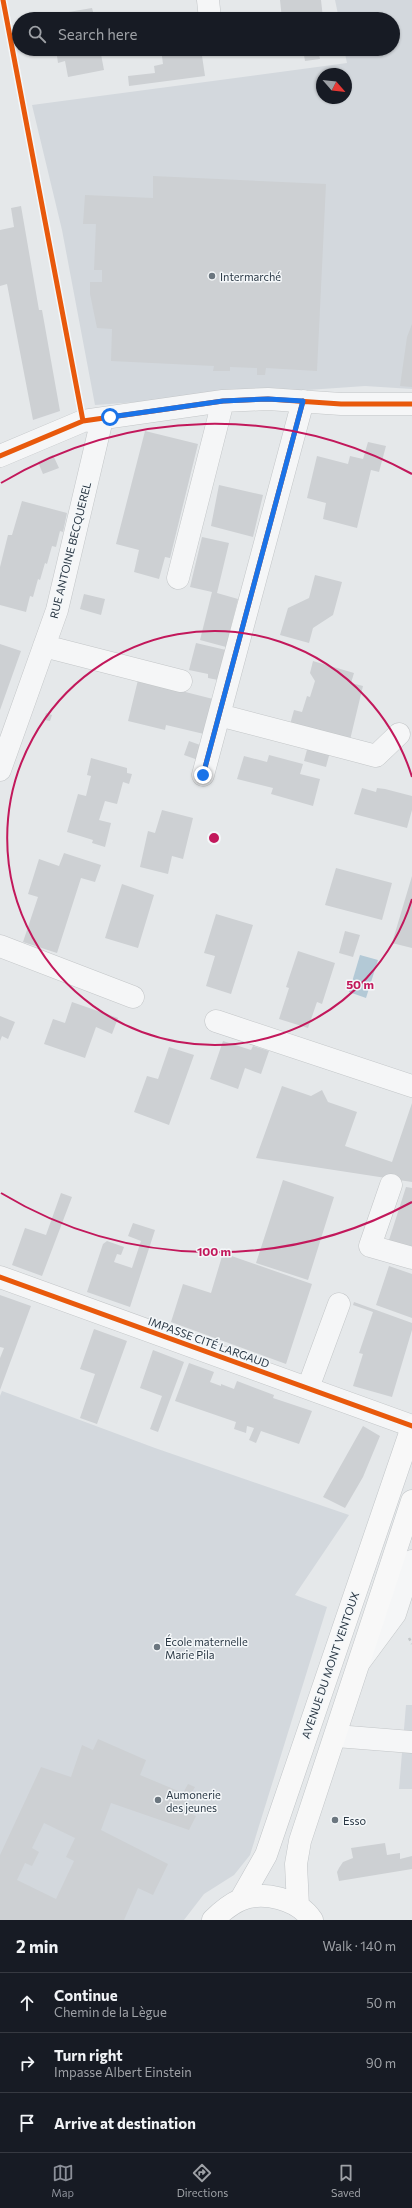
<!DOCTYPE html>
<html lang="en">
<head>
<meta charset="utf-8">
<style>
	body { margin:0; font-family:Commissioner,sans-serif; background:#242831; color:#f1f3f6 }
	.compass { position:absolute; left:316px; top:68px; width:36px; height:36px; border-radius:50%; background:#171b24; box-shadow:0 1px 3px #0004; rotate:118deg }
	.stop { position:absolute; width:12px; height:12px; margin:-9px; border:3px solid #1a73e8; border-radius:50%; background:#fff }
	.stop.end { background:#1a73e8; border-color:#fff; box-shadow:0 1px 4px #0008 }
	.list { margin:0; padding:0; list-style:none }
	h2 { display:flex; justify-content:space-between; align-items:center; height:52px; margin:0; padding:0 16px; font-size:17px }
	h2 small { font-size:13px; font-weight:400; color:#9ea1a6 }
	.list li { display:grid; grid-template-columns:26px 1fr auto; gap:12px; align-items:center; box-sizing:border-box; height:60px; padding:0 16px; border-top:1px solid #363941 }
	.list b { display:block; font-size:15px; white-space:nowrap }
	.list p { margin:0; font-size:13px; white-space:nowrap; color:#9ea1a6 }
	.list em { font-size:13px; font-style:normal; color:#9ea1a6 }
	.icon { flex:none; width:22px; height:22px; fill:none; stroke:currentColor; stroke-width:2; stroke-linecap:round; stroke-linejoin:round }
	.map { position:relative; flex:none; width:412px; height:1920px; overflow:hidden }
	.search { position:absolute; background:#171b24; box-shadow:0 1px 3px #0004; left:12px; right:12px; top:12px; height:44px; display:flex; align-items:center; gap:10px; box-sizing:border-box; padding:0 14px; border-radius:22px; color:#9ea1a6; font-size:15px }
	.sheet { height:232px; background:#171b24 }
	nav { display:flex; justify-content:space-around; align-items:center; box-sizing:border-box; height:56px; border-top:1px solid #363941; background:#171b24; font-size:11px; color:#9ea1a6 }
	nav a { display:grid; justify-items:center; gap:2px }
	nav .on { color:#8c9099 }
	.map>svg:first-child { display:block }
	.built { fill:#d3d8dd; fill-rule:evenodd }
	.water { fill:#b3c9d6 }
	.building { fill:#cdd0d3; fill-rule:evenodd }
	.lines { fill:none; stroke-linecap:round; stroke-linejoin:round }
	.minor-casing { stroke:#c3c6c8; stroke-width:23 }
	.major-casing { stroke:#c1c5c8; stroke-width:23 }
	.path { stroke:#c4c8ca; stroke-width:2.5; stroke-dasharray:3 3; stroke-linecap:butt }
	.minor { stroke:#f5f6f7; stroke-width:22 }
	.major { stroke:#f8f8f8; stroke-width:22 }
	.cycleway-casing { stroke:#f4f7f9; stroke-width:8 }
	.cycleway { stroke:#e8590c; stroke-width:5 }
	.route { stroke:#1a73e8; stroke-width:5 }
	.ring { fill:none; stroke:#c2185b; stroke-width:2 }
	.poi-dot { fill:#6b767f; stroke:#f4f7f9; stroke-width:1.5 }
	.labels { text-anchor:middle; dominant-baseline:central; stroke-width:3; stroke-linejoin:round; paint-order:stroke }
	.poi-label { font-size:11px; fill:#2a3845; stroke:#f4f7f9; text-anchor:start }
	.street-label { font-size:11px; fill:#2a3845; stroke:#f4f7f9 }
	.centre { fill:#c2185b; stroke:#f4f7f9; stroke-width:2 }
	.ring-label { font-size:12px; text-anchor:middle; font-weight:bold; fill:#c2185b; stroke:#f4f7f9; stroke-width:3; stroke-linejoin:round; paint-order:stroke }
</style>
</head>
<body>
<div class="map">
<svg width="412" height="1920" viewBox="0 0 412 1920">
	<rect width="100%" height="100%" fill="#e5e8ea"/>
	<!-- built -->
	<path class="built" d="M335,0H412V389L365,386L95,405L62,230L32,105L347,63L344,49H393V19H339ZM322,74H346V98H322Z
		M2,1391L155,1448L349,1515L295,1595L327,1607L250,1855L234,1875L204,1894L184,1920H0V1396Z
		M406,1705H412V1789H399Z"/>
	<!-- water -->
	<path class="water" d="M360,955L378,960L366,998L349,992Z"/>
	<!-- building -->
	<path class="building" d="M280,0H321L323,18L282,19Z
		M92,8L95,19H57V14Z
		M56,49H100L104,70L68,77L65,61L58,63Z
		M161,49H201L205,76L129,86L128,76L155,73L154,66L163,64Z
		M303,49H318L320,59L305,61Z
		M153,176L326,184L317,371L266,368L265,375H257V368L230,367V371H213L214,366L111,361L112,329L97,328L90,294V282H102V270H94L96,224H83L85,195L153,198Z
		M21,206L39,310H42L60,411L33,420L7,284L0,286V230L14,227L11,208Z
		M412,324V387L400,386L407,337Z
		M145,431L198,444L170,558L165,557L159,579L134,572L139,550L116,544Z
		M368,442L386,446L379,472L371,470L357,528L323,519L326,503L307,498L317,456L348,464L350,456L363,459Z
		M53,455L59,468L43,474L38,462Z
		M219,485L263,495L253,537L211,526Z
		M22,501L67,513L63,532L60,531L56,547L52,546L47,564L45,563L40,580L38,579L33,597L30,596L26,612L0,605V567L8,535H12Z
		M202,537L229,543L217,593L238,599L226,647L200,640L212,592L190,587Z
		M315,575L342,582L333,615L313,628L309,643L280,635L288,608L309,598Z
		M84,594L105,599L101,615L80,609Z
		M196,643L226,650L218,680L208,678V674L189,670Z
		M0,644L21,651L0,710Z
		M313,661L354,673L351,683L363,686L349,744L289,728L294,710L302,712L307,696L310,697L315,681L310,673Z
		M138,680L213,699L204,734L166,725L165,730L128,721Z
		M46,713L52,715L50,721L44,720Z
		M189,741L203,746L198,760L184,755Z
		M308,746L330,752L326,767L304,761Z
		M269,755L303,764L300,774L320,779L313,806L271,794L273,788L237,779L244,756L267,762Z
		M91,758L127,768V773L132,774L129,784L123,782L117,804L105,801L99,820L111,823L105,847L92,843L93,840L67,832L78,794L86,796L91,776L87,775Z
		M362,788L376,792L377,788L385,789L412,796V810L407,828L354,814Z
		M162,810L193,818L183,859L172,856L168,874L140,867L148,831L155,833Z
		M64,853L101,865L95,882L81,878L57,953L23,942L38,897L28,894L39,859L59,866Z
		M336,868L392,883L382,920L325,905Z
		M412,876V948L392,943Z
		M122,884L154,895L138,948L105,938Z
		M216,914L253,925L231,994L206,986L215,956L204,953Z
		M345,931L360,935L353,957L339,953Z
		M298,951L335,963L322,1004L317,1002L308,1028L279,1019L289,988L286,987Z
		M72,1002L118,1018L112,1034L96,1027L85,1058L44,1044L53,1019L65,1023Z
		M0,1016L15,1022L8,1039L2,1036L0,1041Z
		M223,1041L251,1050L253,1046L269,1051L261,1074L245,1068L238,1089L210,1079Z
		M169,1047L194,1055L169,1125L134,1112L147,1076L158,1079Z
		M282,1086L311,1096L322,1090L328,1102L357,1112L345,1146L392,1162L412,1103V1182L256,1158Z
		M283,1180L334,1197L308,1280L256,1263Z
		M406,1187L412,1188V1251L388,1243Z
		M61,1193L72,1197L42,1276L12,1265L25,1228L46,1235Z
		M133,1223L155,1230L130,1307L87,1292L103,1244L107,1241L124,1247L121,1255L117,1254L114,1262L132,1268L141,1241L128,1236Z
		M223,1253L312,1284L286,1364L171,1322L183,1284L211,1293Z
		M389,1266L412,1274V1318L376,1305Z
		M0,1295L31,1306L0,1390V1358L4,1348L0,1347Z
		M354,1302L412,1323V1330L392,1397L353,1386L363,1354L359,1353L373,1312L353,1305Z
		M94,1329L127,1341L97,1424L80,1418L95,1374L80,1369Z
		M153,1350L184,1362L158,1432L150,1429L162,1396L140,1388Z
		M189,1363L214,1372L210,1382L221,1386V1384L234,1389L237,1381L274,1395L273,1398L312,1411L299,1444L261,1431L256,1443L249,1440L254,1428L247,1426L246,1433L234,1429L236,1422L175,1401Z
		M363,1426L380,1436L363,1477L345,1508L323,1497Z
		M98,1739L146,1760L140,1775L183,1793L188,1784L195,1787L184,1807L190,1810L188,1812L196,1816L189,1830L111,1803L101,1830L168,1864L153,1895L138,1888L124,1920H0V1855L41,1767L71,1777L82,1745L93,1750ZM44,1823L75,1838L66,1857L74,1861L56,1899L17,1880L25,1863L32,1866L39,1852L32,1848Z
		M385,1843L387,1855L400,1853V1859L412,1856V1869L339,1881L337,1872L339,1868L343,1862L353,1858L351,1848Z"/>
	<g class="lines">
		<defs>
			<path id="minor" d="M208,0L210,19
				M0,456L83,421L223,401L268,399L341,404H412
				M178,578L223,401
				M44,646L181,681
				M219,715L376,756L399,734
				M0,770L57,610L102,419
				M203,775L303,401
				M0,946L133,997
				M216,1021L412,1086
				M391,1185L370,1246L412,1258
				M0,1277L412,1426
				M308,1388L339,1304
				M361,1660L395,1614L412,1561
				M336,1736L412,1742"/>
			<path id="major" d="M241,1899L266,1855L412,1427
				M298,1906L296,1864L300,1841L412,1501
				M213,1920C221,1912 229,1905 240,1900C263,1890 298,1899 312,1920"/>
		</defs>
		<!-- minor casing -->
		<use href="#minor" class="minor-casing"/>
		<!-- major casing -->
		<use href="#major" class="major-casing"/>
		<!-- path -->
		<path class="path" d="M409,1638L412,1644"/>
		<!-- minor -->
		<use href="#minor" class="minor"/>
		<!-- major -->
		<use href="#major" class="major"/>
		<defs>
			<path id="cycleway" d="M3,0L83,421
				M0,456L83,421L223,401L268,399L341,404H412
				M203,775L303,401
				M0,1277L412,1426"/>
		</defs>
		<!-- cycleway casing -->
		<use href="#cycleway" class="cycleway-casing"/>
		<!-- cycleway -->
		<use href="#cycleway" class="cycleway"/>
	</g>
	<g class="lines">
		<!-- route -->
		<path class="route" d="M110,417L223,401L268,399L303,401L203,775"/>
	</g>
	<!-- distance rings -->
	<g class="ring">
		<path d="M412 899A207 207 0 1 1 412 777"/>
		<path d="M412 1202A414 414 0 0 1 1 1193M1 483A414 414 0 0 1 412 474"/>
	</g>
	<!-- markers -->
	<g class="poi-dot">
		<circle cx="212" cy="276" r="4"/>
		<circle cx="157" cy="1647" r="4"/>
		<circle cx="158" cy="1800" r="4"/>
		<circle cx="335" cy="1820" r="4"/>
	</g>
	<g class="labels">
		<!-- poi labels -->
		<g class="poi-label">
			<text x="220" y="276">Intermarché</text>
			<text x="165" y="1641">École maternelle<tspan x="165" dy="13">Marie Pila</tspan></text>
			<text x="166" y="1794">Aumonerie<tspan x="166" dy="13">des jeunes</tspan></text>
			<text x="343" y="1820">Esso</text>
		</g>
		<!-- street labels -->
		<g class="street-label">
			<text transform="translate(70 550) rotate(-76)">RUE ANTOINE BECQUEREL</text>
			<text transform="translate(209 1342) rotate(20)">IMPASSE CITÉ LARGAUD</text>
			<text transform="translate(330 1665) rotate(-71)">AVENUE DU MONT VENTOUX</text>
		</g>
	</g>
	<circle cx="214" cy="838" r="6" class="centre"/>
	<g class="ring-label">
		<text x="360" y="989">50 m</text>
		<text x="214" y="1256">100 m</text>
	</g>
</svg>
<svg class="compass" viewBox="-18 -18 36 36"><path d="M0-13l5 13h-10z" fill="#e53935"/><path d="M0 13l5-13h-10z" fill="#9ea1a6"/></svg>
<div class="stop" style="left:110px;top:417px"></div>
<div class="stop end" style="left:203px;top:775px"></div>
<div class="search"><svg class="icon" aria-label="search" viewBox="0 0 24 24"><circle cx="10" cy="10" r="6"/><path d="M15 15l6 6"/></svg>Search here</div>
</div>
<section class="sheet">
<h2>2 min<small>Walk · 140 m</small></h2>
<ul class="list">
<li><svg class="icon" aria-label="ahead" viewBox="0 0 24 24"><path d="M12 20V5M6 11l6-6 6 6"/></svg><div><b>Continue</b><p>Chemin de la Lègue</p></div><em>50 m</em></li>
<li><svg class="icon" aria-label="right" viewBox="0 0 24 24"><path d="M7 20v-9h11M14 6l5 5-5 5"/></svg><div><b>Turn right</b><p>Impasse Albert Einstein</p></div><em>90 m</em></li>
<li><svg class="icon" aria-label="arrive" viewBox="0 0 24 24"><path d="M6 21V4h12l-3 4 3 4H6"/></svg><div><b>Arrive at destination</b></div></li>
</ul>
</section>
<nav>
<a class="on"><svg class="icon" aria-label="map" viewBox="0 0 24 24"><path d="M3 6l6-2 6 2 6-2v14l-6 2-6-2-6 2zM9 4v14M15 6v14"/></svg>Map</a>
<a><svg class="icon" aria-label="directions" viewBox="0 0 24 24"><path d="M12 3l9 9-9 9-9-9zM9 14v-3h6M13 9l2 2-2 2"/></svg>Directions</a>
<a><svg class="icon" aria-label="saved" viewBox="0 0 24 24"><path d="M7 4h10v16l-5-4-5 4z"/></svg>Saved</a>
</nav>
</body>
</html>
